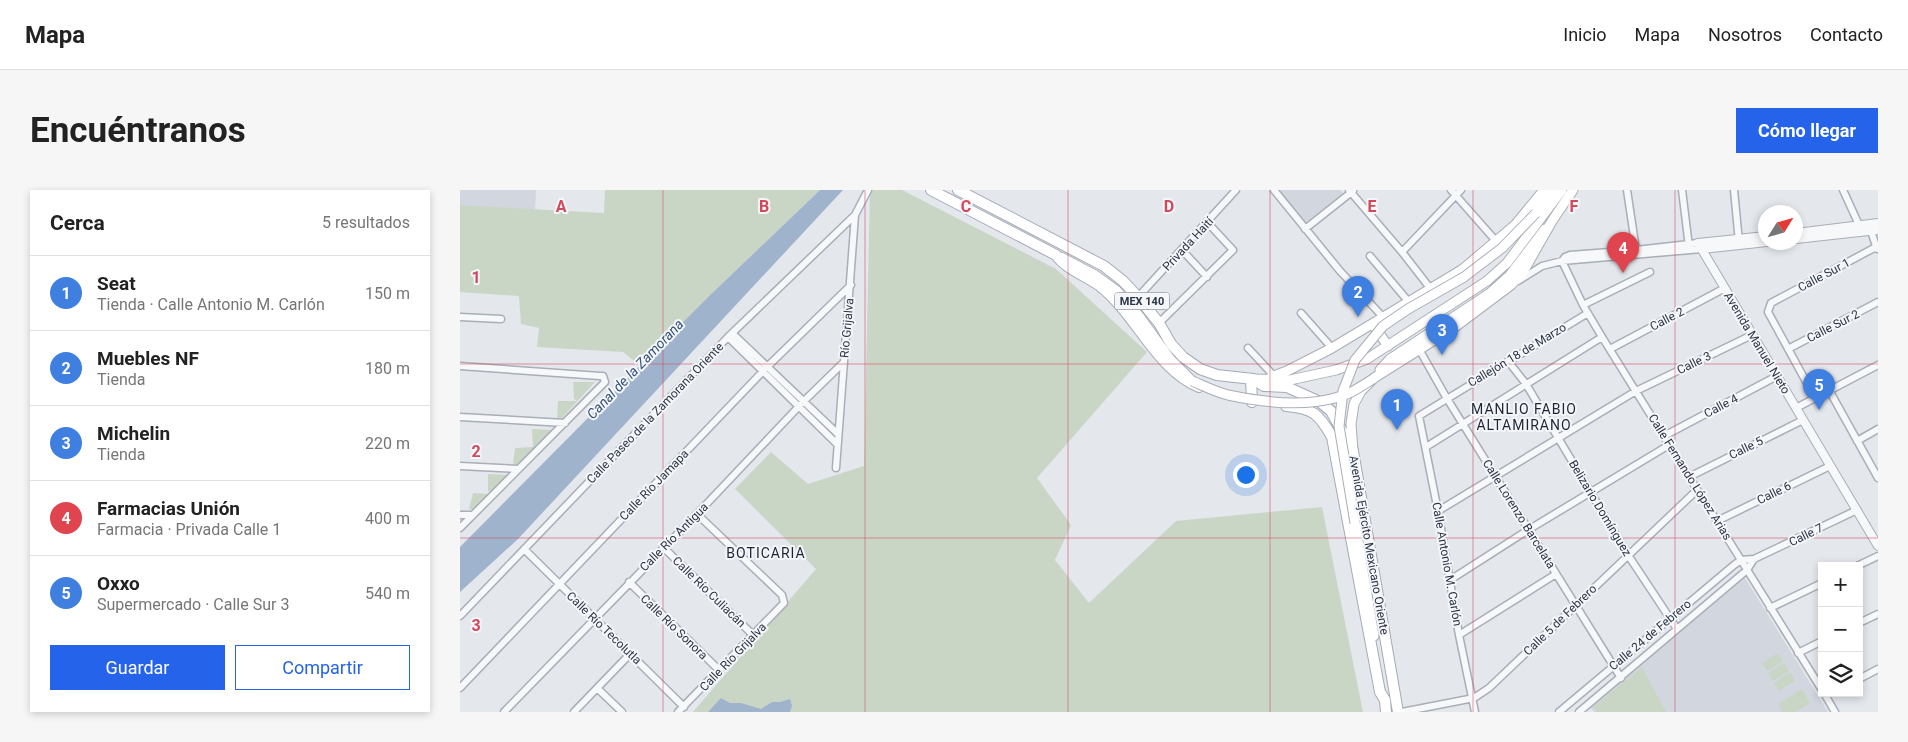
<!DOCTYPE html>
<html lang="es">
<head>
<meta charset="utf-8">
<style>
	body { margin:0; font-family:Roboto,sans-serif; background:#f6f6f6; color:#222 }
	.controls { position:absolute; right:15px; bottom:15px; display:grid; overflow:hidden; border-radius:0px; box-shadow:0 2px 8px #0003 }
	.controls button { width:45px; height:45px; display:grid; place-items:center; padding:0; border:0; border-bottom:1px solid #e0e0e0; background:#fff; color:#222; font:25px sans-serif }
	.compass { position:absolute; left:1298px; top:15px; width:45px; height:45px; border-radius:50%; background:#fff; box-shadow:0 2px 8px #0003; rotate:53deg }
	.you { position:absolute; left:785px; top:284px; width:18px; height:18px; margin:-12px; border:4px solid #fff; border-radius:50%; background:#1a73e8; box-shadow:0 0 0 8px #1a73e833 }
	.badge { display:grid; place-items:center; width:32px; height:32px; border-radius:50%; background:#2563eb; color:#fff; font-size:16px; font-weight:700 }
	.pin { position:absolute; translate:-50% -41px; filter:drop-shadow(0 1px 2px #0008) }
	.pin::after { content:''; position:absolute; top:26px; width:18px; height:15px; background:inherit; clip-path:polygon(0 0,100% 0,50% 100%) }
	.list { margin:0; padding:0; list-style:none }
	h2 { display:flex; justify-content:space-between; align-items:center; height:65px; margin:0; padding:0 20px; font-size:21px }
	h2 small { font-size:16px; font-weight:400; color:#767676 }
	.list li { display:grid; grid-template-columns:32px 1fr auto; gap:15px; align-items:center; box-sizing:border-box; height:75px; padding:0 20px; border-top:1px solid #e0e0e0 }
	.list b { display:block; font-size:19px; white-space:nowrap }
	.list p { margin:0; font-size:16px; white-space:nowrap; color:#767676 }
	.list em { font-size:16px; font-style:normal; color:#767676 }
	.actions { display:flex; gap:10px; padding:15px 20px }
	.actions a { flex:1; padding:11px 0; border:1px solid #2563eb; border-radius:0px; text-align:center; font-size:18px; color:#2563eb }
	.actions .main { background:#2563eb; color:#fff }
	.icon { flex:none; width:28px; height:28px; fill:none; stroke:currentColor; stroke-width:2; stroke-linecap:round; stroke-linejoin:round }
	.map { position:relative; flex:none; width:1418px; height:522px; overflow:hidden; border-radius:0px }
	header { display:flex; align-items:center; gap:30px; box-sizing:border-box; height:70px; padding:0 25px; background:#fff; border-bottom:1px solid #e0e0e0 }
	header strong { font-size:24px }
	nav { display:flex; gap:28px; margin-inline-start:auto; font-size:18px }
	.intro { display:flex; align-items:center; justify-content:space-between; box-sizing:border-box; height:120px; padding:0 30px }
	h1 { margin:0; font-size:35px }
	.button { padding:12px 22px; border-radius:0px; background:#2563eb; color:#fff; font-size:18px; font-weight:700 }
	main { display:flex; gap:30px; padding:0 30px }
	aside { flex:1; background:#fff; border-radius:0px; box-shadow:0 2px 8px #0003 }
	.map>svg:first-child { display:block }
	.built { fill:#d2d6de }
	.green { fill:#c9d6c5 }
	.water { fill:#9fb4cc }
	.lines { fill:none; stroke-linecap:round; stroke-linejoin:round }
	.minor-casing { stroke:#a9aeb7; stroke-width:9 }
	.tertiary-casing { stroke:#a9aeb7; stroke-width:10 }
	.secondary-casing { stroke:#a9aeb7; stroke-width:11 }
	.primary-casing { stroke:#a3abb8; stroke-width:12 }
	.minor { stroke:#f7f8fa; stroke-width:6 }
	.tertiary { stroke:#f7f8fa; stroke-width:8 }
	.secondary { stroke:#fff; stroke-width:9 }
	.primary { stroke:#fff; stroke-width:10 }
	.secondary-bridge-casing { stroke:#a9aeb7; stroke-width:11; stroke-linecap:butt }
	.secondary-bridge { stroke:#fff; stroke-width:9 }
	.grid { fill:none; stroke:#d1495b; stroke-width:1; stroke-opacity:0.55 }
	.labels { text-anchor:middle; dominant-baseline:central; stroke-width:4; stroke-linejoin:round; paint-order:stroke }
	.shield { fill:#f4f6f9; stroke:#676e7b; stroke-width:1 }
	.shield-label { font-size:11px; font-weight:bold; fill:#2b3445 }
	.street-label { font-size:12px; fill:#2b3445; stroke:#f4f6f9 }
	.water-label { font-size:14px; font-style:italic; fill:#34527a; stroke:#f4f6f9 }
	.neighbourhood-label { font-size:14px; letter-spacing:1px; fill:#1d2536; stroke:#f4f6f9 }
	.grid-label { font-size:16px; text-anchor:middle; font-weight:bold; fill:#d1495b; stroke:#f4f6f9; stroke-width:4; stroke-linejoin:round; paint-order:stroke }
</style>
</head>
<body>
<header>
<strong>Mapa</strong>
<nav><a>Inicio</a><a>Mapa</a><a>Nosotros</a><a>Contacto</a></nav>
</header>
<div class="intro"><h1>Encuéntranos</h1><a class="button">Cómo llegar</a></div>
<main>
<aside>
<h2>Cerca<small>5 resultados</small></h2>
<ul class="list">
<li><span class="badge" style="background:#3f7fe0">1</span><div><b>Seat</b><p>Tienda · Calle Antonio M. Carlón</p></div><em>150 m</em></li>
<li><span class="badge" style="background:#3f7fe0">2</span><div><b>Muebles NF</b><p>Tienda</p></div><em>180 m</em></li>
<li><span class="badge" style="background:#3f7fe0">3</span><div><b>Michelin</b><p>Tienda</p></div><em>220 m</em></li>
<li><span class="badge" style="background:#e0444e">4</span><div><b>Farmacias Unión</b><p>Farmacia · Privada Calle 1</p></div><em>400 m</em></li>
<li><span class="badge" style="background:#3f7fe0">5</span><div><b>Oxxo</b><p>Supermercado · Calle Sur 3</p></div><em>540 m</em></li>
</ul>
<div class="actions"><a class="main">Guardar</a><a>Compartir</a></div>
</aside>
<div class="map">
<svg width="1418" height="522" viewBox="0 0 1418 522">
	<rect width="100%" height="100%" fill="#e4e7ec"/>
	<!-- built -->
	<path class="built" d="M0,0H76L75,20L0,15Z
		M818,0H880L883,4L843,34Z
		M1285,388L1368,522H1134L1130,517Z"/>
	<!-- green -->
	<path class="green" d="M145,0H360L247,108L180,176L163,162L77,157L79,138L61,134L59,106L0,102V15L144,23Z
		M410,0H442L596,79L687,162L577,288L611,335L595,370L629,413L716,331L862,317L903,522H233L356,379L275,299L311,262L348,294L404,276Z
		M113,192H135L102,228H97L98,211H117L114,209Z
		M72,239L91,240L58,275L53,274L55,258L73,257Z
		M28,284L47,285L31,302L28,301Z
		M13,303L29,304L13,320L9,319Z
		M1318,463L1323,471L1307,481L1302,473Z
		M1324,473L1329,481L1313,491L1308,483Z
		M1182,477L1206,522H1137L1133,517Z
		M1330,482L1335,491L1319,501L1314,493Z
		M1342,499L1350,513L1335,522H1323L1318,514Z"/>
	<!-- water -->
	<path class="water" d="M360,0H383L58,349L0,402V357L247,108Z
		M261,508L270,513H281L301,519L312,512H320L330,509L332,516L330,522H248Z"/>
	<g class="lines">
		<defs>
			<path id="minor" d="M814,0L880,81L923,127
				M889,0L942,62L970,98
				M991,0L1036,51
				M1167,0L1176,60
				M1222,0L1229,57
				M1274,0L1279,52
				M1383,0L1399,35
				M845,39L893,1
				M1411,41L1417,59
				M1238,53L1176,60L1110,65L1105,67L1102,71L1123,115L1142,147L1362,500
				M722,60L747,87
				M942,62L1001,0
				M910,66L948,111
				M1058,91L1082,76L1102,71L1242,59
				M678,107L776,0
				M1123,115L1190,82
				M841,123L872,158
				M0,127L41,129
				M699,133L773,60L748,33
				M272,143L378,244
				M268,147L377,254
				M788,158L814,186
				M959,159L986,207L1161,488
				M1150,159L1265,98
				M1328,159L1418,112
				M1048,171L1066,194L1168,365L1217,439
				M0,176L140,186H143L145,192L0,338
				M1369,200L1418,288
				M1355,208L1308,122L1311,113L1416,57
				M1336,218L1418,175
				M0,227L105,233
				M1204,246L1317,186
				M1397,251L1418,239
				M966,257L1142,147
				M0,276L58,279
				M376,278L395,25L408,0
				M1229,287L1343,230
				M978,321L1176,201L1292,145
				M0,325H13
				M1257,331L1370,276
				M203,357L294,446
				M64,359L224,517
				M1397,376L1418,366
				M990,390L1068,340L1209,255
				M169,392L260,481
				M1310,418L1362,393
				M0,426L268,147L395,25
				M1399,433L1418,424
				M999,445L1096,384
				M1338,463L1362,451
				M1399,489L1418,479
				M0,498L307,177L391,95
				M137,498L162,522
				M1364,503L1375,522
				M44,522L237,324L344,211L383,173
				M114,522L170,464
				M218,522L324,413L322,405L237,324
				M942,522L1014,508L1029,498L1237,300
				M1015,522L999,445L978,321L959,226L1128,123
				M1099,522L1274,375L1281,370L1294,369L1397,320
				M1119,522L1287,380L1294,369"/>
			<path id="tertiary" d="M1336,43L1418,33
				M1306,46L1238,53L1418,356
				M1336,49L1418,40
				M1242,59L1307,52"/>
			<path id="secondary" d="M1076,23L1093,0
				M601,67L635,85L657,101L679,126L710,169L732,191
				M914,136L928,156
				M920,180L930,169L1030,103L1050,85L1085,39
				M811,187L827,181L872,158L1003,79L1055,35L1084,0
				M793,189L830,190L876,180L907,169L1027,91L1047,73L1102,0
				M893,260L891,234L894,214L901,201L914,188L995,137L1051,95L1063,82L1092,31L1113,0
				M895,333L914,446"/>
			<path id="primary" d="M471,0L596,65C607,80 625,85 640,96C677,125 695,178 739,197
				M498,0L644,76L663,91L678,107L699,133L711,154L723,167L740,179L757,185L793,189L804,196L827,197L860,212L871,221L893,261L938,522
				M791,189L792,212
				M826,216C853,218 859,224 872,247L920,502L925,510L926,522"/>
		</defs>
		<!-- minor casing -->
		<use href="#minor" class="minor-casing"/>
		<!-- tertiary casing -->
		<use href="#tertiary" class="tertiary-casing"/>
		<!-- secondary casing -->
		<use href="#secondary" class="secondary-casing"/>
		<!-- primary casing -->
		<use href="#primary" class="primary-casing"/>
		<!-- minor -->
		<use href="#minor" class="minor"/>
		<!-- tertiary -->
		<use href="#tertiary" class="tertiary"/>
		<!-- secondary -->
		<use href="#secondary" class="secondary"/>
		<!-- primary -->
		<use href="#primary" class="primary"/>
		<defs>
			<path id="secondary-bridge" d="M732,191C744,196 756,202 768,205C801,212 842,217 875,208C889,205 900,197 913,189
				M895,333L879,236L883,201L895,170L923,136L948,119L1004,87L1042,58L1076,23"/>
		</defs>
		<!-- secondary-bridge casing -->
		<use href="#secondary-bridge" class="secondary-bridge-casing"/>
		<!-- secondary-bridge -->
		<use href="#secondary-bridge" class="secondary-bridge"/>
	</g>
	<!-- grid -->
	<path class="grid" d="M203,0V522M405,0V522M608,0V522M810,0V522M1013,0V522M1215,0V522M0,174H1418M0,348H1418"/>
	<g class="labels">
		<!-- shield labels -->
		<rect class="shield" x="654.5" y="102.5" width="55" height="17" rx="4"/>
		<g class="shield-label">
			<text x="682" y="111">MEX 140</text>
		</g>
		<!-- street labels -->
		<g class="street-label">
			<text transform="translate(728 54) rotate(-47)">Privada Haití</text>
			<text transform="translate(1364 85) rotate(-28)">Calle Sur 1</text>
			<text transform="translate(1207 129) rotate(-28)">Calle 2</text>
			<text transform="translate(1373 136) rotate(-27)">Calle Sur 2</text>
			<text transform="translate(387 138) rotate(-85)">Río Grijalva</text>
			<text transform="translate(1297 153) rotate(59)">Avenida Manuel Nieto</text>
			<text transform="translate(1057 165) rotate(-31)">Callejón 18 de Marzo</text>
			<text transform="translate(1234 173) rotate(-26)">Calle 3</text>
			<text transform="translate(1261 216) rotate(-28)">Calle 4</text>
			<text transform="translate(195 223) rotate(-46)">Calle Paseo de la Zamorana Oriente</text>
			<text transform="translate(1286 258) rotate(-26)">Calle 5</text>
			<text transform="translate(1230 287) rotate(58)">Calle Fernando López Arias</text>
			<text transform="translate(194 295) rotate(-46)">Calle Río Jamapa</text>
			<text transform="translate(1314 303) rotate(-26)">Calle 6</text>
			<text transform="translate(1140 318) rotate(59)">Belizario Domínguez</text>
			<text transform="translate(1059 324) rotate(58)">Calle Lorenzo Barcelata</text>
			<text transform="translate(1346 345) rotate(-26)">Calle 7</text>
			<text transform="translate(214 347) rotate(-45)">Calle Río Antigua</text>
			<text transform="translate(909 355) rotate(80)">Avenida Ejército Mexicano Oriente</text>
			<text transform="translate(987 374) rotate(80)">Calle Antonio M. Carlón</text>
			<text transform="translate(249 402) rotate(44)">Calle Río Culiacán</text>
			<text transform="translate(1100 430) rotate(-44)">Calle 5 de Febrero</text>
			<text transform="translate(214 437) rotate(44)">Calle Río Sonora</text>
			<text transform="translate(144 438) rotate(44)">Calle Río Tecolutla</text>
			<text transform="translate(1190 445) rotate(-40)">Calle 24 de Febrero</text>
			<text transform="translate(273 467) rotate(-46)">Calle Río Grijalva</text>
		</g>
		<!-- water labels -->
		<g class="water-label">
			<text transform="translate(175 179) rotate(-46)">Canal de la Zamorana</text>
		</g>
		<!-- neighbourhood labels -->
		<g class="neighbourhood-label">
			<text x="1064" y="219">MANLIO FABIO<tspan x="1064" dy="16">ALTAMIRANO</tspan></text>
			<text x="306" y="363">BOTICARIA</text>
		</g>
	</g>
	<g class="grid-label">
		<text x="101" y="22">A</text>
		<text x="304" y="22">B</text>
		<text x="506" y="22">C</text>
		<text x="709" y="22">D</text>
		<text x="912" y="22">E</text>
		<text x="1114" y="22">F</text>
		<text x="16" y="93">1</text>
		<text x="16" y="267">2</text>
		<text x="16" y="441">3</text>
	</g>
</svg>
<div class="controls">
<button>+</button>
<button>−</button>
<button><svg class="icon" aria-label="layers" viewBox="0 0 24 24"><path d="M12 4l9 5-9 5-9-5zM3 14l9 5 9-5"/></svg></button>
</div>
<svg class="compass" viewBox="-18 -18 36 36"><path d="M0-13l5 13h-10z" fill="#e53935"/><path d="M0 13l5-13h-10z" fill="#767676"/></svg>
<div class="you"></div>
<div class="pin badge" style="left:937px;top:240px;background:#3f7fe0">1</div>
<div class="pin badge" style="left:898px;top:127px;background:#3f7fe0">2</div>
<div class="pin badge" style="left:982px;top:165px;background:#3f7fe0">3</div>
<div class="pin badge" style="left:1163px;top:83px;background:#e0444e">4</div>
<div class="pin badge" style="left:1359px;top:220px;background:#3f7fe0">5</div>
</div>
</main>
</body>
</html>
